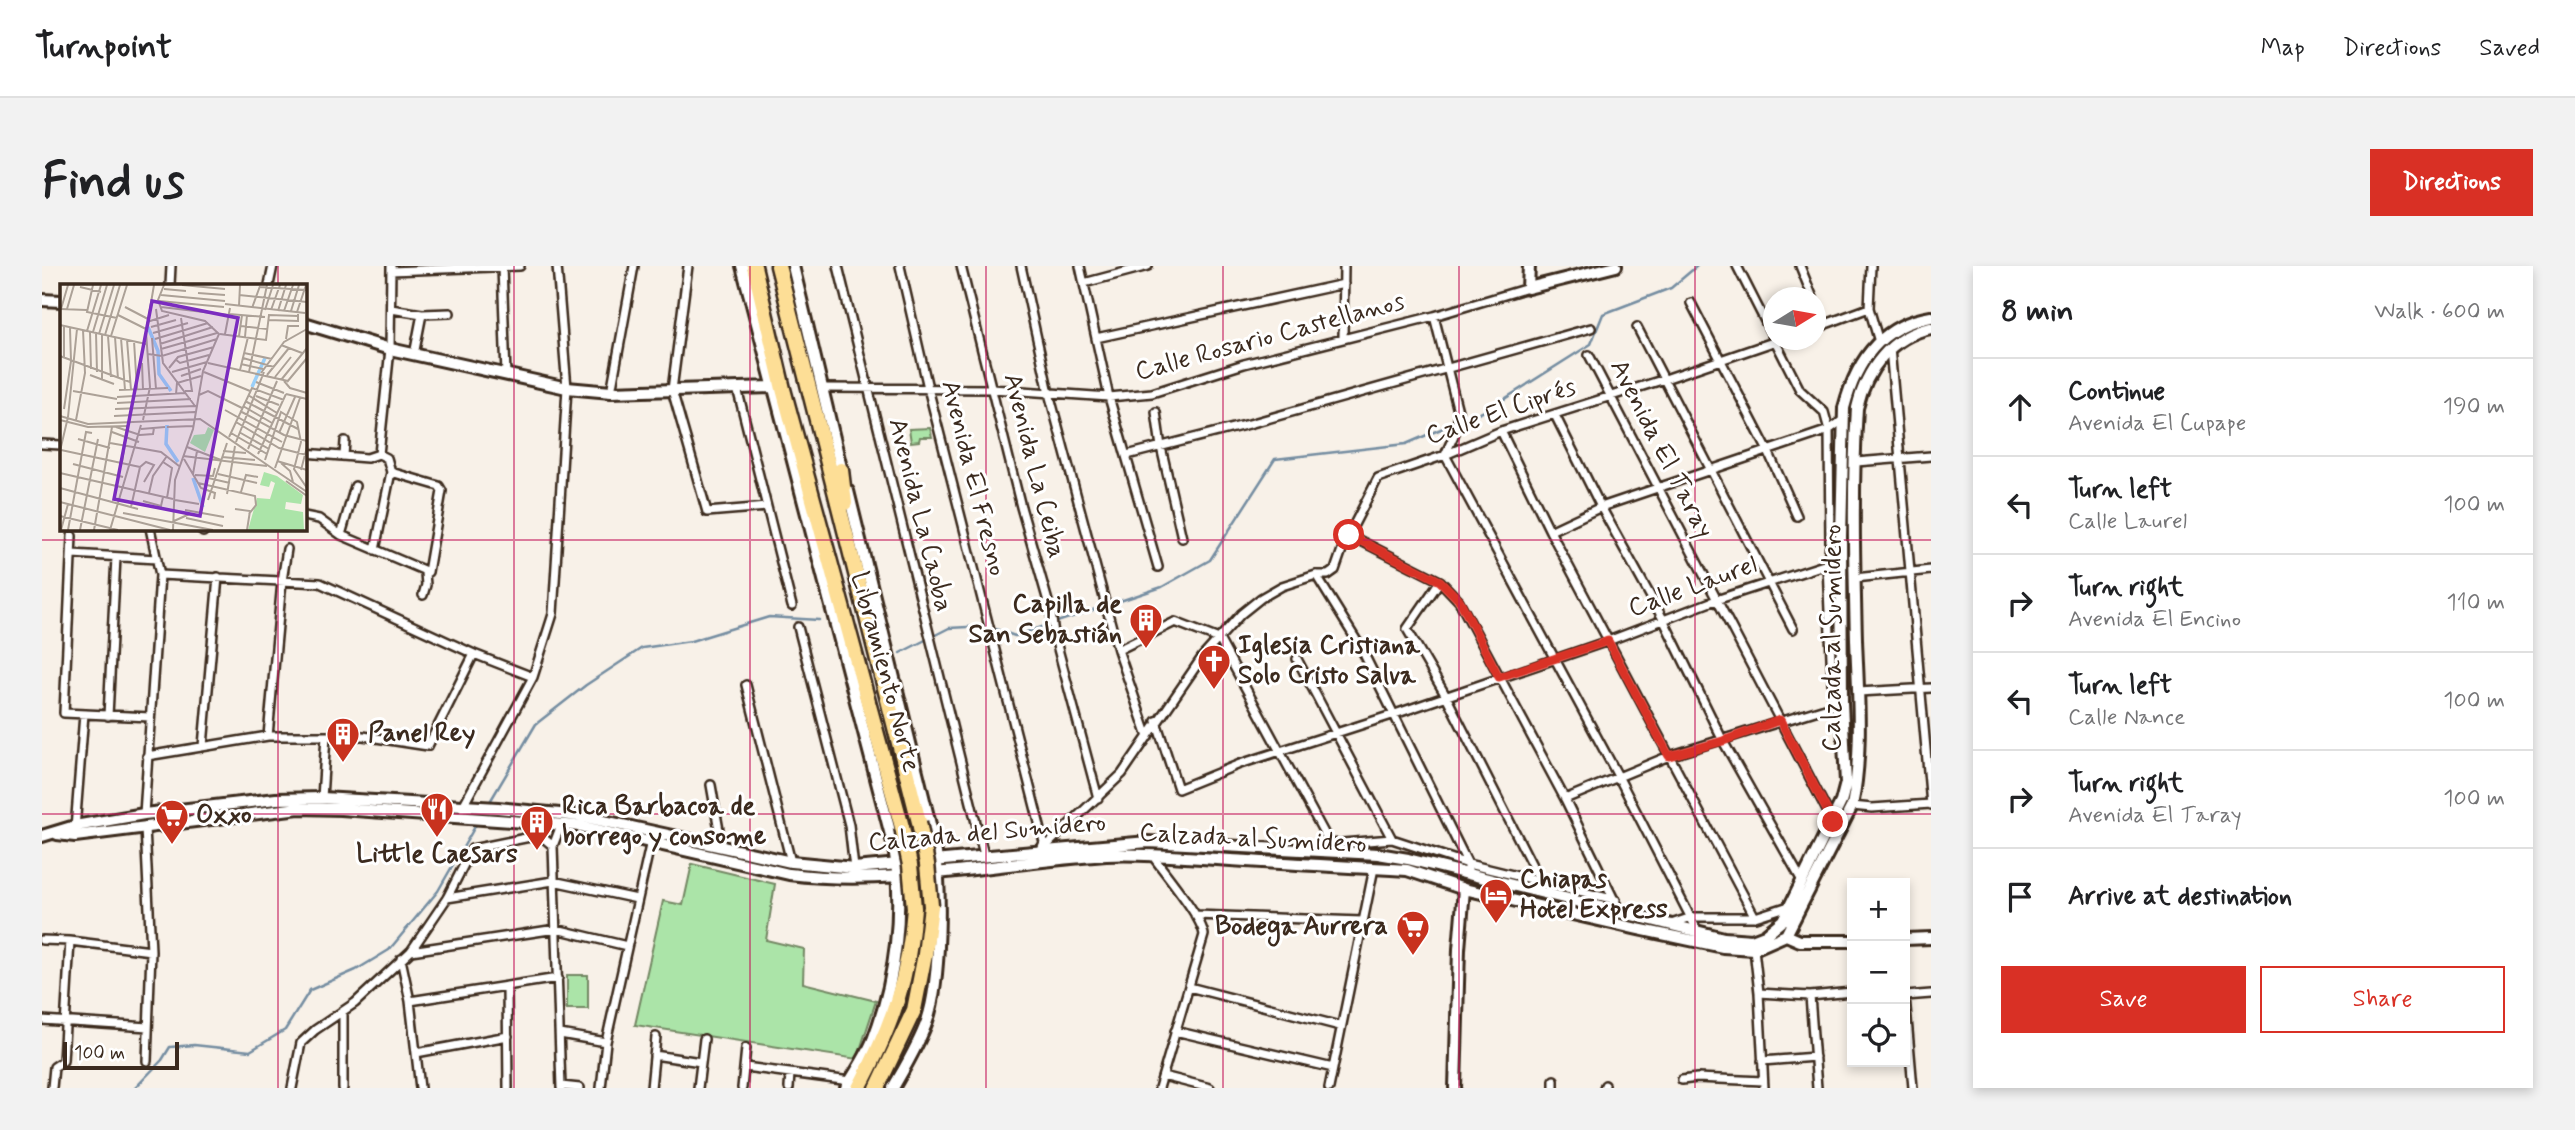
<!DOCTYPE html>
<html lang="en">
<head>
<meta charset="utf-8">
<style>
	body { margin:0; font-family:Mynerve,sans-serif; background:#f2f2f2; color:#202124 }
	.controls { position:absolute; right:21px; bottom:21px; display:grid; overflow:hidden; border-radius:0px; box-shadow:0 4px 10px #0003 }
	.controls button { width:63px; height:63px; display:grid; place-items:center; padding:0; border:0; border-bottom:2px solid #e0e0e0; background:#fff; color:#202124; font:35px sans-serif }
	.compass { position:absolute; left:1721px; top:21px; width:63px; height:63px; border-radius:50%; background:#fff; box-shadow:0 4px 10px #0003; rotate:79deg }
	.scale { position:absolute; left:21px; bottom:18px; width:116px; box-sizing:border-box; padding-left:7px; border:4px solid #3b2a1e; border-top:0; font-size:19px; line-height:24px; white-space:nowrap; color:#3b2a1e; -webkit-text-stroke:5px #fff; paint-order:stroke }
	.stop { position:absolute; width:21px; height:21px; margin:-16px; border:5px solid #d93025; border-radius:50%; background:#fff }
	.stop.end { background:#d93025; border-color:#fff; box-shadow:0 2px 7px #0008 }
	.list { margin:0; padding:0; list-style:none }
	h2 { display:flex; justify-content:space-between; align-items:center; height:91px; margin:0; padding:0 28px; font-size:30px }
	h2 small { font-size:23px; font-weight:400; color:#757577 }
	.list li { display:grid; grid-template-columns:46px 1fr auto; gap:21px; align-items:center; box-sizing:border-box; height:98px; padding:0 28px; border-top:2px solid #e0e0e0 }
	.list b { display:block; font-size:26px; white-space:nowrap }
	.list p { margin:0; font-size:23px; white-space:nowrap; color:#757577 }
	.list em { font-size:23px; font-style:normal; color:#757577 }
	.actions { display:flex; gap:14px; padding:21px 28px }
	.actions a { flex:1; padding:16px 0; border:2px solid #d93025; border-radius:0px; text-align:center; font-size:24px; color:#d93025 }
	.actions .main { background:#d93025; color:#fff }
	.icon { flex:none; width:38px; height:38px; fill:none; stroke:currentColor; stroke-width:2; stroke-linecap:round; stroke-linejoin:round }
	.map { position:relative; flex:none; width:1889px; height:822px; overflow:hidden; border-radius:0px }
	header { display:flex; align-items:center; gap:42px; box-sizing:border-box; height:98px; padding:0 35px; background:#fff; border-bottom:2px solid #e0e0e0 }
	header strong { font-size:33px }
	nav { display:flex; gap:38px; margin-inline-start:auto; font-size:24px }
	.intro { display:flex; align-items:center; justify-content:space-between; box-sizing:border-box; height:168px; padding:0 42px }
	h1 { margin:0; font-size:49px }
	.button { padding:18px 32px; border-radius:0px; background:#d93025; color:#fff; font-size:24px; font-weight:700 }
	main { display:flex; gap:42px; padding:0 42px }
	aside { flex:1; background:#fff; border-radius:0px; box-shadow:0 4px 10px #0003 }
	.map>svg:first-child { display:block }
	.green { fill:#abe4a8; stroke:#738763; stroke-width:2 }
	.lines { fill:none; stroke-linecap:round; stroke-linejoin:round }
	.stream { stroke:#748da1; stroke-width:2.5 }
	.street-casing { stroke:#3b2a1e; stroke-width:12 }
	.secondary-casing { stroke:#3b2a1e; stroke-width:16 }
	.highway-casing { stroke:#3b2a1e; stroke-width:19 }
	.street { stroke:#fff; stroke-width:7 }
	.secondary { stroke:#fff; stroke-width:10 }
	.highway { stroke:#fdde96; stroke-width:14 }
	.highway-bridge-casing { stroke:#3b2a1e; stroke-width:19; stroke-linecap:butt }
	.highway-bridge { stroke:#fdde96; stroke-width:14 }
	.route { stroke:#d93025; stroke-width:9 }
	.grid { fill:none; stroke:#c2185b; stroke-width:2; stroke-opacity:0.55 }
	.labels { text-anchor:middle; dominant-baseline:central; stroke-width:6; stroke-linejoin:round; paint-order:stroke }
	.street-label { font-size:26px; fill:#3b2a1e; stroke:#fff }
	.poi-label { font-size:26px; font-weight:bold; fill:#3b2a1e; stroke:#fff; text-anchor:start }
	.inset-river { fill:none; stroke:#9acff8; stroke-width:3.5 }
	.inset-road { fill:none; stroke:#aca197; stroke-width:2 }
	.view { fill:#7b2cbf; fill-opacity:0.15; stroke:#7b2cbf; stroke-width:3.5 }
	.inset-edge { fill:none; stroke:#3b2a1e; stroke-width:3.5 }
</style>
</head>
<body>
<header>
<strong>Turnpoint</strong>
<nav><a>Map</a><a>Directions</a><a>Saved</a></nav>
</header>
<div class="intro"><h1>Find us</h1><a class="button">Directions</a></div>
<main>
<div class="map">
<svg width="1889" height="822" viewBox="0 0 1889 822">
	<rect width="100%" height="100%" fill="#f8f1e8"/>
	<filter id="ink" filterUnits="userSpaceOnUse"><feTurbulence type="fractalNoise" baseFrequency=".0143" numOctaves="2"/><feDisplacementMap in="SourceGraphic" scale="14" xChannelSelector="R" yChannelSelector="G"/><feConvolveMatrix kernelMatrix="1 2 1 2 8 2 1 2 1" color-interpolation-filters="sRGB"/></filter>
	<g filter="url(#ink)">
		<!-- green -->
		<path class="green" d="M888,162L890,171H878L877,175L869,176L867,163Z
			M650,598L733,618L724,674L762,683L761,717L834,735L815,793L593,759L621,635L641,639Z
			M525,709H546V743H525Z"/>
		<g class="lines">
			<!-- stream -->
			<path class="stream" d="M1419,155L1445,144L1549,78L1561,48L1629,22L1655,0
				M950,362L973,370L1120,321L1168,294L1233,193L1364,178L1413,157
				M858,387L907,362L944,360
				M446,539L494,458L544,419L600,382L649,375L727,351L777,354
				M93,822L120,794L128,781L152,779L208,785L243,764L268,724L314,704L347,684L396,625L435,557"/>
			<defs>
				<path id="street" d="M646,0L630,124L665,246L725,241
					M796,0L942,589
					M858,0L886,122L1002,576L1000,581
					M919,0L979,241L1009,346L1012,368L1056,532
					M979,0L1007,127L1076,384L1106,471
					M1038,0L1067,131L1116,301
					M1695,0L1758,124L1782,146L1787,164L1788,279L1785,298L1791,439
					M1758,0L1771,32
					M1829,0L1827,42L1837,76
					M460,1L464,109
					M349,5L478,0
					M1042,17L1106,0
					M128,19L129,0
					M227,19L231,0
					M1649,37L1726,185L1755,250
					M1773,37L1783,59
					M349,43L380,48
					M1392,50L1417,149L1413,167L1403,189L1577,512L1656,666
					M1595,61L1751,363
					M1773,62L1827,42
					M1054,72L1302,18
					M1301,72L1302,0
					M1848,82L1889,539
					M372,89L380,48L408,47
					M1547,89L1791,556
					M695,122L750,340
					M781,122L950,123L1067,131L1110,127L1202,98L1392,50L1486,22
					M569,126L592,0
					M1114,146L1119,181L1140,272
					M1513,149L1559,241L1621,353L1681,475L1760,615
					M1459,165L1508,265L1713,651
					M0,178L19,179
					M262,187L325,192L337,188
					M337,188L348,83L349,0
					M1085,189L1207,158L1549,62
					M302,190L303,175
					M1814,196L1889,190
					M262,250L277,253L299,269L386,306L400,225L397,220L349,206
					M1508,265L1559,241L1787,164L1802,153
					M161,266V262
					M299,269L313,220
					M1307,269L1398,315L1417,335L1523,533L1579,648
					M30,270L22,447L108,451
					M333,284L349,206L345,192L337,188
					M30,288L115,293
					M118,309L278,317L432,388L491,411
					M1274,309L1318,380L1426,598V608
					M1813,312L1889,304
					M1398,315L1365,363L1404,430L1498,615
					M381,329L384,319L383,307
					M756,361L807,559L812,602
					M1076,384L1133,356L1177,373L1288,578L1289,585
					M1255,393L1350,573
					M704,419L749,596
					M1816,426L1889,422
					M66,450L74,291
					M1114,455L1136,523L1198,498L1350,449L1566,375L1674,334L1785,298
					M226,470L240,315L245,283
					M161,480L176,311
					M105,490L226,470H321L386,480L432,388
					M669,519L680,581
					M280,532L284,470
					M1523,533L1627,490L1796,438
					M421,540L491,411L511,348L525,122L515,0
					M1810,540L1830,542L1889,538
					M102,548L118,309L108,262
					M490,555L498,569L511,580
					M519,559L511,580L519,822
					M103,561L109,685L105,795
					M33,563L42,448
					M1288,578L1350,573L1426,598L1574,634
					M999,585L1080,508L1161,390L1199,348L1219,332L1240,320L1274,309H1286L1293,304L1302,278L1336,212L1403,189L1459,165L1623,113L1737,74
					M1110,589C1122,606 1160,651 1162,669L1117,822
					M405,632L511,615L595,633
					M1153,649L1320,655
					M1629,658L1650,651H1713L1747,640
					M0,674L28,675L109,685
					M1712,683L1717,727L1722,822
					M369,685L514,663L585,680
					M359,693L368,735L378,822
					M465,721L466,822
					M1147,721L1298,760
					M1717,727L1768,730L1810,726
					M1768,730L1775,822
					M1863,730L1871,822
					M1863,730L1889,728
					M368,735L516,712
					M301,746V822
					M0,754L106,761
					M1133,765L1291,802
					M518,768L564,776
					M374,787L466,770
					M612,789L659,796
					M1720,795L1773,791
					M703,801L808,815
					M1121,810L1168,822
					M1640,814L1655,812L1721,815
					M519,820L538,822
					M10,822L12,801L21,795L28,675
					M250,822L259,777L273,764L313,737L369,685L405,632L430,583L498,569
					M559,822L564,776L609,575
					M609,822L614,771
					M656,822L662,773
					M700,822L704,782
					M747,822L748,808
					M1287,822L1332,602
					M1512,822V814
					M1562,822L1563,819"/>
				<path id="secondary" d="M700,0L852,581C862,645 854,714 831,774C824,791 813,807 804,822
					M751,0L801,210
					M1487,0L1486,22L1574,0
					M0,34L19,35
					M262,57L348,83L525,122L569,126L730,121
					M806,225L893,579C899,623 899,714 885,755C877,778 863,801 851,822
					M15,568L33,570L257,542L299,543L538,560L747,608C851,621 960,596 1064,589C1101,587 1138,591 1175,593C1233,597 1291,600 1349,603L1365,604L1422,623L1596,663L1681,681L1712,683L1744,669L1810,540C1821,486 1816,428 1814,373C1812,297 1810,219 1815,142C1824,104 1848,70 1889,62
					M0,570L33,560L102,548L234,533L280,532L456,542L539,550L749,596L812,602L1106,576L1336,588L1366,593L1682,672L1710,674L1723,669L1741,654L1799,536L1804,517L1800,437L1799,271L1802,142C1814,96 1838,59 1889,51
					M1744,669L1758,675H1810
					M1863,673L1889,672
					M1413,822L1417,683L1422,623"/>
				<path id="highway" d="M712,0L741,123L860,561
					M736,0L877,556
					M799,204L803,237
					M817,822C850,760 867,712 872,642
					M835,822L872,744L883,688L889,640"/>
			</defs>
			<!-- street casing -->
			<use href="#street" class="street-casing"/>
			<!-- secondary casing -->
			<use href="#secondary" class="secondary-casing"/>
			<!-- highway casing -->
			<use href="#highway" class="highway-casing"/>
			<!-- street -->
			<use href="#street" class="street"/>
			<!-- secondary -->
			<use href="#secondary" class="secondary"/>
			<!-- highway -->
			<use href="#highway" class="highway"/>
			<defs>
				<path id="highway-bridge" d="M877,556L885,598L889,640
					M860,561L868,599L872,642"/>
			</defs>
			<!-- highway-bridge casing -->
			<use href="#highway-bridge" class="highway-bridge-casing"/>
			<!-- highway-bridge -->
			<use href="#highway-bridge" class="highway-bridge"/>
		</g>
	</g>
	<g class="lines" filter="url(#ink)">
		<!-- route -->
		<path class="route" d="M1307,269L1398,315L1418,335L1457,411L1566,375L1627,490L1681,475L1738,454L1791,556"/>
	</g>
	<!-- grid -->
	<path class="grid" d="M236,0V19M472,0V822M708,0V822M944,0V822M1181,0V822M1417,0V822M1653,0V822M236,262V822M0,274H1889M0,548H1889"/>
	<!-- icons -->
	<defs>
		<symbol id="building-pin" viewBox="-11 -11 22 30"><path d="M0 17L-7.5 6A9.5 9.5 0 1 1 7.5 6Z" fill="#c8321e" stroke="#fff"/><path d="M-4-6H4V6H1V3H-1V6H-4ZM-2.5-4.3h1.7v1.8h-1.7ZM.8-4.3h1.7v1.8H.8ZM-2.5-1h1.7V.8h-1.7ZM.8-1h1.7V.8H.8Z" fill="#fff"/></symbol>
		<symbol id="church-pin" viewBox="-11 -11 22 30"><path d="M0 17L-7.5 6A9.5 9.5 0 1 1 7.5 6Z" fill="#c8321e" stroke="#fff"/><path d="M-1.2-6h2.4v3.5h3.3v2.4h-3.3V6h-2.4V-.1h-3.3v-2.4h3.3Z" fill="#fff"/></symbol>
		<symbol id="restaurant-pin" viewBox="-11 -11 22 30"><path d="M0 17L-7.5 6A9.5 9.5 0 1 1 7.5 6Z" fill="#c8321e" stroke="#fff"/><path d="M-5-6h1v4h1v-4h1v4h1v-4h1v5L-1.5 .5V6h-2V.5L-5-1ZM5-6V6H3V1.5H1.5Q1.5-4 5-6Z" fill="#fff"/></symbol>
		<symbol id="supermarket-pin" viewBox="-11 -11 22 30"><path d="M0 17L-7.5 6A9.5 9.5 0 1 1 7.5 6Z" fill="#c8321e" stroke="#fff"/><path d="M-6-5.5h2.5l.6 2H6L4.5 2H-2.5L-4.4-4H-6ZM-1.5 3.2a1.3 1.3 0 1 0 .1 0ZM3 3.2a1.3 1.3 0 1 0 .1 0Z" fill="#fff"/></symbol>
		<symbol id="hotel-pin" viewBox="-11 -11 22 30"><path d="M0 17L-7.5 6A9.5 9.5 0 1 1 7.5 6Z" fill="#c8321e" stroke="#fff"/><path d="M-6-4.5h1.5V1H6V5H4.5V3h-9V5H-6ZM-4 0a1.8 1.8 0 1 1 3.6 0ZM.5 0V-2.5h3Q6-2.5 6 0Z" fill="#fff"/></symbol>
	</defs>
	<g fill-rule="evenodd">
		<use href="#building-pin" x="1085" y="335" width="38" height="52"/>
		<use href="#church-pin" x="1153" y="376" width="38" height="52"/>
		<use href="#building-pin" x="282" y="449" width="38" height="52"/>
		<use href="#restaurant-pin" x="376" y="524" width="38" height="52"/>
		<use href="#supermarket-pin" x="111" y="531" width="38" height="52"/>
		<use href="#building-pin" x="476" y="537" width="38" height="52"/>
		<use href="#hotel-pin" x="1435" y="610" width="38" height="52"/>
		<use href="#supermarket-pin" x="1352" y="642" width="38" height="52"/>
	</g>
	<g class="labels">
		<!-- street labels -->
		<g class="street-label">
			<text transform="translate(1228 71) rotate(-15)">Calle Rosario Castellanos</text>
			<text transform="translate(1459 146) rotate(-19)">Calle El Ciprés</text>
			<text transform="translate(1619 183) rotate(63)">Avenida El Taray</text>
			<text transform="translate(992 200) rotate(76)">Avenida La Ceiba</text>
			<text transform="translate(931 212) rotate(76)">Avenida El Fresno</text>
			<text transform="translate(878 249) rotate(76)">Avenida La Caoba</text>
			<text transform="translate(1651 321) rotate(-20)">Calle Laurel</text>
			<text transform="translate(1791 372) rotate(-90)">Calzada al Sumidero</text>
			<text transform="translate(843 406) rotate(75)">Libramiento Norte</text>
			<text transform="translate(945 567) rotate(-5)">Calzada del Sumidero</text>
			<text transform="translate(1211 573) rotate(3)">Calzada al Sumidero</text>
		</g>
		<!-- poi labels -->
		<g class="poi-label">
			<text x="1080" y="339" text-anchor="end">Capilla de<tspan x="1080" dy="30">San Sebastián</tspan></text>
			<text x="1196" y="380">Iglesia Cristiana<tspan x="1196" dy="30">Solo Cristo Salva</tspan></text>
			<text x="326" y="468">Panel Rey</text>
			<text x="520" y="541">Rica Barbacoa de<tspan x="520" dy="30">borrego y consome</tspan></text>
			<text x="154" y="550">Oxxo</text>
			<text x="395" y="589" text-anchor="middle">Little Caesars</text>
			<text x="1478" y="614">Chiapas<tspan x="1478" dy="30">Hotel Express</tspan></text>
			<text x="1346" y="661" text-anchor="end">Bodega Aurrera</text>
		</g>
	</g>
	<!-- overview -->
	<g transform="translate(18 18)">
		<rect width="247" height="247" fill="#f8f1e8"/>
		<path d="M148,143L154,146L145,168L130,159L134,151L145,150ZM204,188L217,192L243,211L241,220L226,218L225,225L243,228L244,246H188L197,214L210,215L215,199L211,197L209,203L200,201Z" fill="#abe4a8"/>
		<path class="inset-river" d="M88,43L98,67L99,90L111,107M192,103L205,74M107,141L106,160L118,178M133,194L143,223"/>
		<path class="inset-road" d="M33,1L27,28L57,34M104,1L98,16L102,27L145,37L159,50L143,87L133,145L115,196L113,246M122,1L165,5M20,3L41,8M199,3L247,6M104,5L126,7M138,9L165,11M101,11L165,17M179,11L247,18M99,17L164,23M165,20L245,29M179,22L180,1M65,23L88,35M101,23L169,31M192,24L200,2M0,25L27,26M1,25L8,1M7,25L14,1M96,25L103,79L135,122M205,26L213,1M211,26L220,1M218,27L226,1M224,27L233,1M231,27L239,1M237,28L246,1M169,30L205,33M58,31L86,45M121,34L132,107H125M208,36L238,37V30M87,38L109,31M0,41L86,60M4,42V74M181,42L207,45M91,43L116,36M10,44L11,77M27,47L41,1M30,48L31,85M33,48L47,1M36,49L37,88M93,49L128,39M39,50L54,1M160,50L206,56L209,31L238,32M165,50L170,24M42,51V96M45,51L60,1M48,52L51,93M51,52L67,1M179,52L182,31M55,53L58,95M185,53L187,31M61,54L65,106M92,54L96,105M95,55L148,39M226,55L228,42H239M67,56L71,106M74,57L77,106M100,60L153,43M221,61L242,69M101,65L157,49M184,69L212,75M88,70L102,72L157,55M0,72L70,98M183,74L214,83M115,75L120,79L149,71M82,79L83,106M148,79L228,97M181,80L203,85M109,84L118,73L154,63M180,86L188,53M112,88L147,78M144,88L190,107M189,88L207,1M201,89L224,58L247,45M30,91L54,100M207,91L229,64M121,92L141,85M215,93L231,73M221,96L247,64M224,97L230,104L247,109M196,98L224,109M227,98L247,74M59,106L108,104M13,107L57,115M116,110L117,99L141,92M226,110L247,115M139,111L148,107L182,124M188,111L217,129M196,112L219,121M57,113L125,109M185,117L238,145M57,119L131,115M183,122L212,139M4,125L11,77M55,125L136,122M165,126L222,158M180,127L224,151L247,157M0,132L28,140L140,135L247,208M54,132L135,128M8,133L17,45M0,136L28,143L68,142M16,136L25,89L23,46M83,136L90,103L86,48L94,1M176,138L219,164L247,171M56,143L80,151L93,150L94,144M107,143L133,142M81,145L105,143M52,148L79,158M179,148L209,165M171,149L207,170M219,149L235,113M169,153L192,104L224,116M18,155L50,164M176,158L204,88M50,159L101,168L119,182M127,163L161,176M188,165L217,97M1,166L80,183M0,167L8,133M163,167L186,169M198,170L226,110M123,172L207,182M162,173L195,176M124,175L141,204L155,209L154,215M205,176L221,128L237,138L241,158L234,185L247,204M217,177L247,186M62,178L67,145M103,178L112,184L107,214M221,179L230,187L233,198M13,180L63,193M80,183L86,178L94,181L84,198M149,183L148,194L170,199M215,184L240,114M241,186L247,163M0,189L113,215M133,190L137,167M158,190L197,199M135,191L153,192L155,184M226,197L247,212M138,199L195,212L196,221L189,230M0,204L78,225M181,208L186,191L198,193M89,209L93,192L107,172M167,210L175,162M115,216L139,220M148,216L167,159M83,217L101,222L103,213M0,218L110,246M71,223L80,183M175,225L190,227L187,246M125,226L164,233M63,229L153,246M0,232L58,246M126,234L163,242M114,237L134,228M1,246L8,220M8,246L26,148L32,149M20,246L38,155M34,246L52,143M50,246L81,141"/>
		<path class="view" d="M92,17L178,34L140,232L54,215Z"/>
		<rect width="247" height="247" class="inset-edge"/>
	</g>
</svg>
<div class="controls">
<button>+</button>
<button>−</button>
<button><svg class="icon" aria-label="locate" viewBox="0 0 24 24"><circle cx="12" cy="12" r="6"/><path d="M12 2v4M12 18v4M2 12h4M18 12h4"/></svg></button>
</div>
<svg class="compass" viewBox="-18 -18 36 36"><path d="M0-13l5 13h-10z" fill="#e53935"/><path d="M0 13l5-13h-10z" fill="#757577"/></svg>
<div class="scale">100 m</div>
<div class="stop" style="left:1307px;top:269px"></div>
<div class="stop end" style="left:1791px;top:556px"></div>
</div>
<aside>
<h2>8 min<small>Walk · 600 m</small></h2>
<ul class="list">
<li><svg class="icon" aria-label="ahead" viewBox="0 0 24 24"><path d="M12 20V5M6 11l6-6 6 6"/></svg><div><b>Continue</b><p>Avenida El Cupape</p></div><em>190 m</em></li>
<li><svg class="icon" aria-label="left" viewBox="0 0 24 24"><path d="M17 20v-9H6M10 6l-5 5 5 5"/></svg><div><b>Turn left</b><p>Calle Laurel</p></div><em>100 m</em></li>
<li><svg class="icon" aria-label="right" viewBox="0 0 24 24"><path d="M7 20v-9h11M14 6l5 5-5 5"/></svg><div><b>Turn right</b><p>Avenida El Encino</p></div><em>110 m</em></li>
<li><svg class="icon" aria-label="left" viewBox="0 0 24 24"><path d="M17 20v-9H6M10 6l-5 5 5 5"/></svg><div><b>Turn left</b><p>Calle Nance</p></div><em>100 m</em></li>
<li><svg class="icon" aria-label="right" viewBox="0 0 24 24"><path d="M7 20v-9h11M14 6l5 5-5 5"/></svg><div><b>Turn right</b><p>Avenida El Taray</p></div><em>100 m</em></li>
<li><svg class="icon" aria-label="arrive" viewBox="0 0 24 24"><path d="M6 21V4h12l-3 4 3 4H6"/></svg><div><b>Arrive at destination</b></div></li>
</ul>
<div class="actions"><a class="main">Save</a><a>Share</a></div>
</aside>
</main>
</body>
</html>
